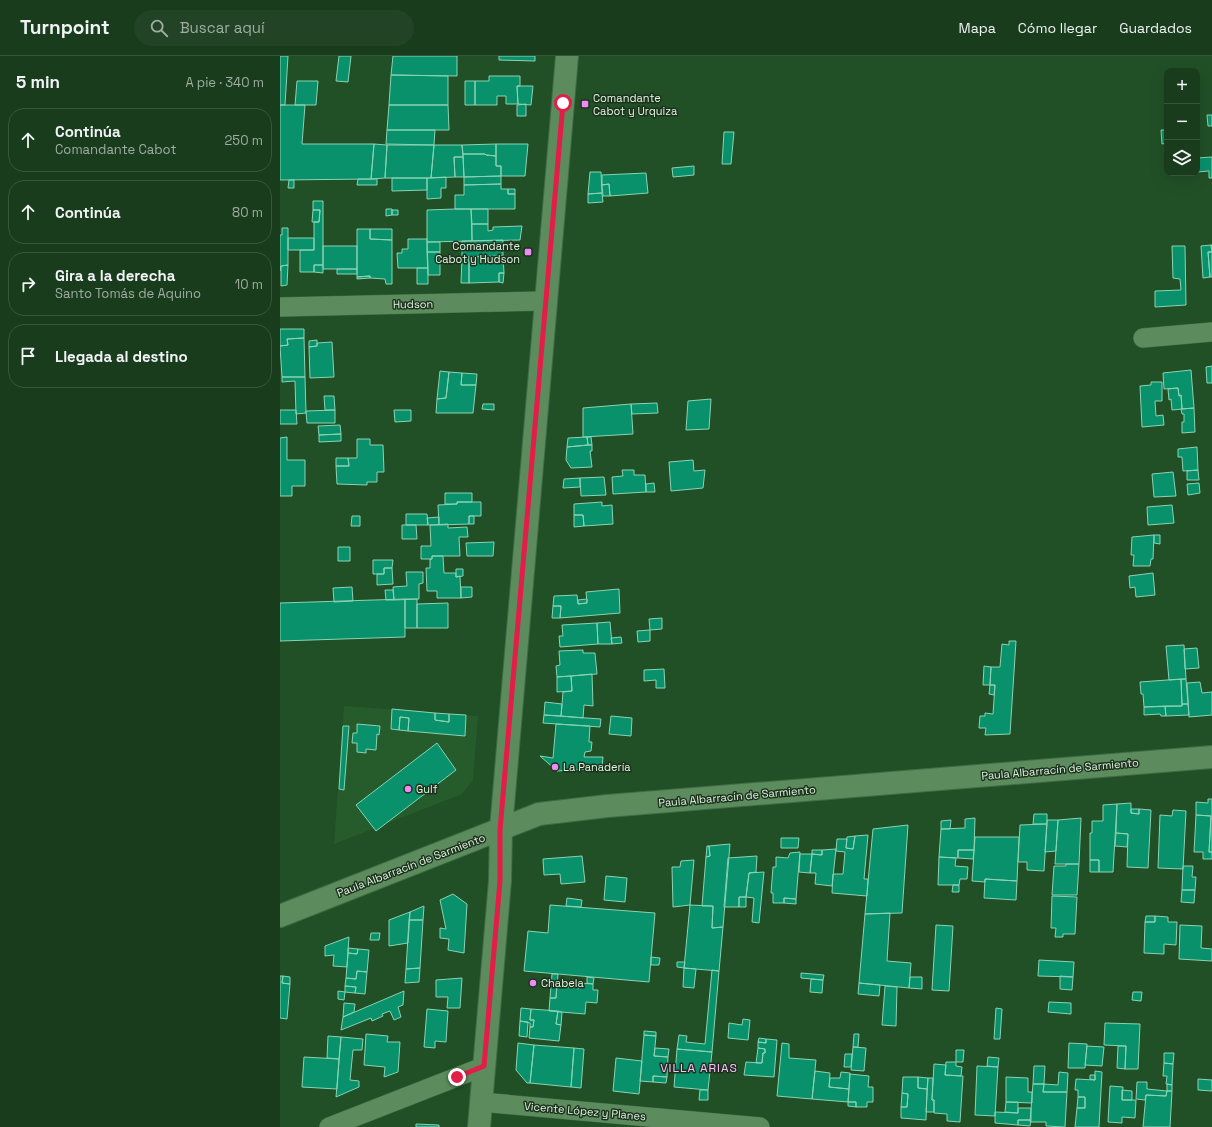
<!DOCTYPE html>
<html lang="es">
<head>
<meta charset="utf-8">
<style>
	body { margin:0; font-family:"Space Grotesk",sans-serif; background:#224325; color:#f1f3f6 }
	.controls { position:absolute; right:12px; top:12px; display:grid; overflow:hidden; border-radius:8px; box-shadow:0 4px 16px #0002 }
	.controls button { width:36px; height:36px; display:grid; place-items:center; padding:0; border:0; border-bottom:1px solid #37563b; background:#193c1c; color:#f1f3f6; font:20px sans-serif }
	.stop { position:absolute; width:12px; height:12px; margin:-9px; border:3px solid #e11d48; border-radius:50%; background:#fff }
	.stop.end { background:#e11d48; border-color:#fff; box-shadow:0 1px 4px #0008 }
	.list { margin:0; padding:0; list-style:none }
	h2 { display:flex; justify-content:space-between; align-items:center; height:52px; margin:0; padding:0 16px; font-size:17px }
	h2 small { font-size:13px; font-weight:400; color:#9fada3 }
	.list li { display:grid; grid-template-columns:26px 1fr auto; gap:12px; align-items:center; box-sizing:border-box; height:64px; margin:0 8px 8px; padding:0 8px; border:1px solid #37563b; border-radius:16px }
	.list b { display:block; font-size:15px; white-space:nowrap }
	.list p { margin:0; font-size:13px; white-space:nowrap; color:#9fada3 }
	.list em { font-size:13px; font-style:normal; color:#9fada3 }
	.icon { flex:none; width:22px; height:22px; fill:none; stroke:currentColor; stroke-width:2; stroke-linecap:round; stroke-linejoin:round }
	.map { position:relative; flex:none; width:932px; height:1071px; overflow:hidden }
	header { display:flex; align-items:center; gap:24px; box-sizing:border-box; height:56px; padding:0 20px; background:#193c1c; border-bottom:1px solid #37563b }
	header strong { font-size:19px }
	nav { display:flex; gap:22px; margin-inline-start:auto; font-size:14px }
	.search { width:280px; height:36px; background:#224325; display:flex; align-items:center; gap:10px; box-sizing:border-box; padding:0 14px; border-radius:22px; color:#9fada3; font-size:15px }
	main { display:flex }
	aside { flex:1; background:#193c1c }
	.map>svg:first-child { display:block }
	.built { fill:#265b2c }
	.building { fill:#08916a; stroke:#8ad3b4 }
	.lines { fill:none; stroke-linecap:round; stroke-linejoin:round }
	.minor-casing { stroke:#406c46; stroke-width:20 }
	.secondary-casing { stroke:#406c46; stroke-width:24 }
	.minor { stroke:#5c8c5e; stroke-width:19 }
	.secondary { stroke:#5c8c5e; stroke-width:22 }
	.route { stroke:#e11d48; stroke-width:5 }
	.poi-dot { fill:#f08bf5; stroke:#1c301d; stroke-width:1.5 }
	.labels { text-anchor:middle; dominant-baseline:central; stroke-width:3; stroke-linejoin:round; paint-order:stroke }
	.poi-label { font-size:11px; fill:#def8de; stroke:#1c301d; text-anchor:start }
	.street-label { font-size:11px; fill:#def8de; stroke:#1c301d }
	.neighbourhood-label { font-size:12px; letter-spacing:1px; fill:#fdc3fe; stroke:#1c301d }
</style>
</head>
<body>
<header>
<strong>Turnpoint</strong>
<div class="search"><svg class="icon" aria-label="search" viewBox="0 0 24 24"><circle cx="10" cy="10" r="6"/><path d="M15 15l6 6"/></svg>Buscar aquí</div>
<nav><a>Mapa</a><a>Cómo llegar</a><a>Guardados</a></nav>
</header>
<main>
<aside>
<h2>5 min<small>A pie · 340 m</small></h2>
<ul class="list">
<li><svg class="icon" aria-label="ahead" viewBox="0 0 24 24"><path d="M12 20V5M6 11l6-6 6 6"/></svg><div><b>Continúa</b><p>Comandante Cabot</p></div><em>250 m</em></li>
<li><svg class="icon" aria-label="ahead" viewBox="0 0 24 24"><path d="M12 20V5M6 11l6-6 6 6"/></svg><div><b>Continúa</b></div><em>80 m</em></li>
<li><svg class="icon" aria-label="right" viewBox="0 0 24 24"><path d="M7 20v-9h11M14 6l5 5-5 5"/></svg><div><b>Gira a la derecha</b><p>Santo Tomás de Aquino</p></div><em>10 m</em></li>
<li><svg class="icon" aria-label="arrive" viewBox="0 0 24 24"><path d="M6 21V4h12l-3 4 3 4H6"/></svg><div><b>Llegada al destino</b></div></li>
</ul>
</aside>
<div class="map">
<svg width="932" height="1071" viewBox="0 0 932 1071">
	<rect width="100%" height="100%" fill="#215026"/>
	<!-- built -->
	<path class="built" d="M64,650L198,660L193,724L182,738L54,788Z"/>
	<!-- building -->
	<path class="building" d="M0,0H8L5,49H0Z
		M59,0H71L68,26L56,25Z
		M113,0H177V20L111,19Z
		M219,0H255V5L219,4Z
		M111,19L168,20V49H109Z
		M209,20H240V30H237L238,48H226V40H217V49H195V25H209Z
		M17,25H38L36,49H15Z
		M185,25H195V49H185Z
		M237,30H253L251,49L238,48Z
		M246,48V60H237V49Z
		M0,49H25L22,88H94L91,123L0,124Z
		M109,49H168L169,74H107Z
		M927,59H932V70H928Z
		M107,74H155L154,89L106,88Z
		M881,74H887V87L882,88Z
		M444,76H454L451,108H442Z
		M94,88L107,89L105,122L91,123Z
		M216,88H248L245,120H221V110H216Z
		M216,88V100L206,99L205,98H183L182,89Z
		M107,89H154L151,122H105Z
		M154,89H182L183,101H174L175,121L151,122Z
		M183,98H205L206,99L216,100V110H221V120L184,121Z
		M174,101H183L184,121H175Z
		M932,101V122H929V115L917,116V102Z
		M414,110V119L393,121L392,112Z
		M310,116H321L322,137L308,138Z
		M366,117L368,137L330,140L329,128L322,129V119Z
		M221,120V128L184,129V121Z
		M166,121V132H161V142L147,143V122Z
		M112,122H147V134L112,135Z
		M78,123H97V129H77Z
		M9,124H14V132H8Z
		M221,128V133H228V138H235V153H175V139H184V129Z
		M329,128L330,140H323L322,129Z
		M228,133H235V138H228Z
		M322,137L323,146L308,147V138Z
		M33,145H43V209H34V216H20V194H34V166H39L40,154H33Z
		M106,153H112V159L106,160Z
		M175,153H191L192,185L147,186V154Z
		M191,153H208V168H192Z
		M33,154H40L39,166H32Z
		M112,154H118V159H112Z
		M192,168H208V175L213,174V171L242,170L240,184L192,185Z
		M2,172H8V209L1,210L0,215V179H2Z
		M77,173H90V183L112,184V228H106L105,223L90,222V220L77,221Z
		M90,173H112V184L90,183Z
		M8,182H34V194H8Z
		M128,183H147L148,212H118L117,197H122V193H128Z
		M223,184V200L182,201V185Z
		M147,186H160V196H147Z
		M931,189L932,196H928L930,221L923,222L921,190Z
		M931,189H932V221H930L928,196H932Z
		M43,190H77V213H43Z
		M892,190H905L906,249L875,251V235L901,234L900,223L893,222Z
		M147,196H160V219H148Z
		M223,200L224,217H219V226L189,227V201Z
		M182,201H189V227H181Z
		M8,209L7,229L1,230V210Z
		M34,209H43V217L34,216Z
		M137,212H148V228H137Z
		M57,213H77V218H57Z
		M219,217H224L223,227L219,226Z
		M90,220V222L77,223V221Z
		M0,273H24V282L7,283L8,289L0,290Z
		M24,282L25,321H2L0,290L8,289L7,283Z
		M37,284V290L29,291V285Z
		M52,286L54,321L30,322L29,291L37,290V287Z
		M932,310V327H927L926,311Z
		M911,314L914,352L902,353L901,339L899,340L898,332L884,333L883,317Z
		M160,315L169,316L166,342L157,343Z
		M169,316L182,317L181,329H196L193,357H156L157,343L166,342Z
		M182,317L197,318L196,329H181Z
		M2,321H25L26,357L16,358L15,325L2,326Z
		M871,326H882V345H875L876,360L883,359L884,369L862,371L860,330L871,329Z
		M898,332L899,340L901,339L902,353L892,354L891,343L889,344L888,333Z
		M44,340H54L55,354H45Z
		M431,343L429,373L406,374L408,345Z
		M377,347L378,357L352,358L351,348Z
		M203,348H214V354L202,353Z
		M351,348L353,378L303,381V352Z
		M914,352L915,376L902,377V366H904V358H902L901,353Z
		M0,354H16L17,368H0Z
		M55,354V367H27L26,355Z
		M114,354H131V365L115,366Z
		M60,369L61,378L39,379L38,370Z
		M61,378V385L39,386V379Z
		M7,381V404H25V430H12V440H0V382Z
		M307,381L308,389L287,391L288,382Z
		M307,381H311L312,389H308Z
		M77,383H90V389H103L104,416H97V426H87V429L57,428L56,410H69L68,402H77Z
		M308,389H312V395H310L312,411L291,412L286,404L287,391Z
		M917,391L918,414L903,415L902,401H898V393Z
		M56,402H68L69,410H56Z
		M413,404L414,415L425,414L423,432L391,435L389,406Z
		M342,414H354V419H365L366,436L333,438L332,421L343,420Z
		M918,414L919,424H907V415Z
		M893,416L896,440L874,441L872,418Z
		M324,421L326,439L301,440L300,422Z
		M300,422V431L283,432L284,423Z
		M374,427L375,436H366V428Z
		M919,427L920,437L908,439L907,428Z
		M165,437H192V446H177V448H165Z
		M177,446H201V460H189V468L159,469L158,449L177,448Z
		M322,446V450L332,449L333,468L304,470L303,459H294V448Z
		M892,449L894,467L868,469L867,451Z
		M126,458H147L148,469H126Z
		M294,459H303L304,470L294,471Z
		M72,460H80V470H71Z
		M189,460H194V468H189Z
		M159,461V469H148L147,462Z
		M168,468V472L187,471L188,481H179L180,500H152V503H141V490H151L150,469Z
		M122,469H136L137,483H122Z
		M874,479L873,503H871L870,510H853L854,499H851L852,481Z
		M874,479H880V488L874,487Z
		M214,486L213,500H187L186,487Z
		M58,491H70V505H58Z
		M152,500H163L164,517H176V521L180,520L181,542H157V535H147L146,512H150V503H152Z
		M93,504H113L112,512H104V518H93Z
		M104,512H112L113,528L97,529V518H104Z
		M176,513H183V520L176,521Z
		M126,516H143V527L139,528V543L114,544L113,531L127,530Z
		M873,517L875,539L856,541L855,531L850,532L849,520Z
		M72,531L73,545L54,546L53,532Z
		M181,531H192V541L181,542Z
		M339,533L340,557L280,562L281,550H273L274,540L297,539L298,548L307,547L306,536Z
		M105,534H113L114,544H106Z
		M125,543H137V572H125Z
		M125,543V581L0,585V547Z
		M307,543V547L298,548V544Z
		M168,547V572H137V548Z
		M273,550H281L280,562H272Z
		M382,562V573L370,574L369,563Z
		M330,566L332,588H318L317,567Z
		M317,567L318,588L280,591L279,580H283L282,569Z
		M370,574V585L358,586L357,575Z
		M341,581L342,587L332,588L331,582Z
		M729,585H736L730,678L705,679L706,672H699L700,660H705V657L713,658L715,629H710L711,611H720L722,588L729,589Z
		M904,589L906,623L889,624L886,590Z
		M917,592L919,612L905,613L904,593Z
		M303,594V597H315L317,618L277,621L276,610L280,609L279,595Z
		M704,610L711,611L710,629H703Z
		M384,613L385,632H376V624L364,625V614Z
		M312,618L313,650L304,649L303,662L281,660L283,636L292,635L291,620Z
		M291,620L292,635L277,636V621Z
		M901,623H906L908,648H902Z
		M901,623L902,650L864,651L863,638H861L860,626Z
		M920,626L922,637L932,636V659L909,661L907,627Z
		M710,629H715L714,639L709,638Z
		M265,646L282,648L281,660L264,659Z
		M902,648H908L909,659L886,660L885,650H902Z
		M885,650L886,660H881L880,658L864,659V651Z
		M112,653L155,657V664L169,666V658L186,659L185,680L128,675L129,662L120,661L119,674L111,673Z
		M155,657L169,658V666L155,664Z
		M264,659L321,663L320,671L263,667Z
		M331,660L352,662L351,680L329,678Z
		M120,661L129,662L128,675L119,674Z
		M77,668L100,670L99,679L97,678L96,694L86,693V697L77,696V687H72L73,677H77Z
		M276,668L310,670L309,686H312L311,695L305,696L304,701H323L322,712L277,715L260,700L273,702Z
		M63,670H69L64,734L59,733Z
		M157,687L176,714L96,775L76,749Z
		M928,743H932V796H929L931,760L916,759V746L928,747Z
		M851,747V757L859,758V753L871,754L868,812L847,811L848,778L836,777L837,748Z
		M837,748L833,816H819V804H810V777H812V765H823V749Z
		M851,753H859V758L851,757Z
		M893,754L906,755L903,813L878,812L880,759L892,760Z
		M754,758H767V768H753Z
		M916,759L931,760L929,796H932V803H923V796H914Z
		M695,762L694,794H678V802L659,801L661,773L685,772V763Z
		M801,762L799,808H775L778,764Z
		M671,764L670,773H661V765Z
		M767,764H778L776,795L765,796Z
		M767,768L764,815L747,814V806H738L740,769Z
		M628,769L622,857L585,858L593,773Z
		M836,777L848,778L847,791L835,790Z
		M588,779L584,823H588L587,840L552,837L553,818H563L565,796L556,795L557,783H567L566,792L573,793L575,780Z
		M575,780L573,793L566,792L567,781Z
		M695,781H739L737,825L705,823V826L692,825Z
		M501,782H519L518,792H501Z
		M450,788L443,871L432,872L433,850H422L426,801L430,800L429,790Z
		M427,790H429L430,800L426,801Z
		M556,793L552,830L535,828L536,817H530L532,798L542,799V794Z
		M532,794H542V799L532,798Z
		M678,794H694L693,803L678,802Z
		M520,796L516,843L504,842V847H493V837H491L493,811H496V801L508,802L510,797Z
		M520,798H532L530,817L519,816Z
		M302,800L305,826L281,828L280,818L264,819L263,803Z
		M477,800L476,816L469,817L466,841H459V851H444L448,802Z
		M659,801L676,802L675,810L688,811L687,823H680L679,829H658Z
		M414,804L410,849L393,851L392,811H400L401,805Z
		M810,804H819V816H810Z
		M786,808H799L797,839H772L774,810H786Z
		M903,810H913L912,821H916L915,834H902Z
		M484,816L479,867L472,866L474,842L466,841L469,817Z
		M326,820L347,822L345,846L324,844Z
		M705,823L737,825L736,844L704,842Z
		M673,829H679V836H672Z
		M902,834H915L914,847L901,846Z
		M173,838L187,848L184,897L168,894L169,883L160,882V872L166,873L160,844Z
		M772,840L797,841L795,878H783V881H775L776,872H771Z
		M459,841H466V851H459Z
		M287,842L302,844L301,851L286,850Z
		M504,842L516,843V848L504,847Z
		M270,849L375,857L369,926L244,915L248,875L268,877Z
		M410,849L433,850L432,872L443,871L439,915L404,912Z
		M144,850L143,864H129L130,856Z
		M130,856L128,887L109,890V864Z
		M610,857L607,905L631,907L629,932L579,927L585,858Z
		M866,860H875V866H865Z
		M875,860L888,861V866H897L896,889L884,888V898L864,897L865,866H875Z
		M129,864H143L140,912L126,913Z
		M656,869L673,870L669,935L652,934Z
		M900,869L922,870L921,892L932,893V905L899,903Z
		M91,877H100L99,884H90Z
		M69,881L67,911L53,910L54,899L45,900V890Z
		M68,892L78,893L77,898L68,897Z
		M78,893L89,894L87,916L77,915L76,923L66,922L68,897L77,898Z
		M371,901L380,902L379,909H371Z
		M759,904L794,906L793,921L758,920Z
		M397,906H405L404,912L397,911Z
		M140,912L139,926L125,927L126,913Z
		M404,912L416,913L414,932L403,931Z
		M432,914L439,915L432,996L397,993L399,979L407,980L406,986L425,988Z
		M77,915L87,916L85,938L75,937L76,931L65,930L66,922L76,923Z
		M521,917L544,919L543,924L521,922Z
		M272,918H278L276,942H270Z
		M0,920H3L2,927L10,928L7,963L0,962Z
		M3,920L10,921V928L2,927Z
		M780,920L793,921L792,934L780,933Z
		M307,921L314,922L313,928L307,927Z
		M630,921H642V933L629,932Z
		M182,922L180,952H167L168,941H156V924Z
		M531,923L543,924L542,937L530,936Z
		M277,926L289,928L288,931L299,932V927L313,928V934H318L317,947L306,946L305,958L269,955L270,942H276Z
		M579,927L600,929L599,940L578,938Z
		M65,930L76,931L75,937L65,936Z
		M605,930L617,931L616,970L602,969Z
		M58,935L65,936L64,944L58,943Z
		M124,935L123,949L118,951L121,961L114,964L110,955L102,958L103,960L92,965L91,962L61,974L63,961Z
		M853,936H862L861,945L852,944Z
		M769,946L791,947V958L768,956Z
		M64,947L75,948L74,956L63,961Z
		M241,952L251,953L250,964H254L253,971H250V967L240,965Z
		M716,952L722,953L720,983H714Z
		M147,953L168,955L166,986L155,985V992L144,991Z
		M251,953L278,955L276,968L281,969L279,985L249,982L250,971H253L254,964H250Z
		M278,955L282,956L281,969L276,968Z
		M463,963L470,964L468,984L448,982L449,967L462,969Z
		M240,965L248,966L247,981L239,980Z
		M825,967L860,968L858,1013H845L846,990L824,989Z
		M364,975L376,976V980L364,979Z
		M86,978L108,980L107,986H120L118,1016L104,1021L105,1011L84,1009Z
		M574,978H579L578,991H573Z
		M364,979L376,980L374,1000L388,1001L387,1021L373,1020V1026L360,1025Z
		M48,980L61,981L59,1003L47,1002Z
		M61,981L83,983L82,994H73L70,1024L79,1025V1031L56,1041Z
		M479,982L486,983V987L478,986Z
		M486,983L497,984L494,1021L464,1019L466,1006L482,1007L483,997H485V993L478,992V986L486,987Z
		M238,987L254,989L250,1027H247L236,1014Z
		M502,987L509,988V1002L536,1004L532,1043L497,1040Z
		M789,987L807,988L805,1012H788Z
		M254,989L294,992L291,1031L250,1027Z
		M807,990L824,991L822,1010L805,1009Z
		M838,990H846L845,1013L837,1012Z
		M573,991L586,992L584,1015L571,1014Z
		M294,992L304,993L301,1032L291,1031Z
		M375,992L389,993L388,1001L374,1000Z
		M478,992L485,993V997H483L482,1007H476Z
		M397,993L432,996L428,1034L394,1031Z
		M676,994H684L683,1006H676Z
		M884,997H894L893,1008L884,1007Z
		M565,998H572L571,1011H564Z
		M24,1001L59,1003L57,1033L22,1031Z
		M708,1001L719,1002L718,1011L707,1010Z
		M336,1002L362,1005L359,1038L333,1035Z
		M666,1006H676V1010L682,1011L681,1020L665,1019Z
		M884,1007L893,1008L892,1029L886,1028L887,1020H883Z
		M654,1008L666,1009L665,1019L683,1020L680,1066L667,1065V1058L654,1057V1044H652Z
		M697,1010L718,1011L715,1060L695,1059Z
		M754,1010H765L764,1028H753Z
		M535,1015L550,1017L549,1031L569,1033L568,1046L532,1043Z
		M815,1015L822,1016L819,1071H795L797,1052H805V1041H798V1034H795L796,1023L815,1024Z
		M561,1016L570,1017L569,1033L549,1031L550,1022H560Z
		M779,1016L788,1017L787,1036H763L764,1028L778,1029Z
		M570,1018L589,1020L588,1031H593V1046H587V1051H576V1046H568Z
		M810,1019H815V1024L810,1023Z
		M373,1020L387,1021L386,1027L373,1026Z
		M623,1021H638V1032L647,1033L646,1064L621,1062V1051H627L628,1038L622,1037Z
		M638,1021L648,1022L647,1033L638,1032Z
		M726,1021L748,1022V1036H752V1047L726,1046Z
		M648,1022H653L652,1044H654V1056H646Z
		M918,1023L932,1024V1035L918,1034Z
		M857,1026H867V1033L887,1035L886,1040L866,1039L865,1044L856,1043Z
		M753,1028H764L763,1036H787L785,1071L766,1070V1066H750Z
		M887,1028L892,1029V1035H887Z
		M830,1030L843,1031L842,1044H856L855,1062L842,1061V1067L828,1066Z
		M420,1034H428V1044H419Z
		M842,1034L852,1035V1044H842Z
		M887,1035H892L890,1071H863L866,1039L886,1040Z
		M622,1037L628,1038L627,1051H621Z
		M798,1041H805V1052H797Z
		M568,1046H576V1051L568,1050Z
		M726,1046H738V1057L725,1056Z
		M738,1052H751V1064H738V1069L715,1067V1056L738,1057Z
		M738,1064H751L750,1070L738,1069Z
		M136,1068L159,1069V1071H136Z"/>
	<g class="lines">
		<defs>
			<path id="minor" d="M0,251L266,245
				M863,282L932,276
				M201,1046L480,1071
				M49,1071L205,1010"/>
			<path id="secondary" d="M0,860L259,758L327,750L932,701
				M199,1071L220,825L221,773L287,0"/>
		</defs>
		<!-- minor casing -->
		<use href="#minor" class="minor-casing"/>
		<!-- secondary casing -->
		<use href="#secondary" class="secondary-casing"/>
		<!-- minor -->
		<use href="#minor" class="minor"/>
		<!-- secondary -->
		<use href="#secondary" class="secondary"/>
	</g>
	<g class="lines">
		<!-- route -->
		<path class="route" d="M177,1021L204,1010L220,825V774L283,47"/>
	</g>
	<!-- markers -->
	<g class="poi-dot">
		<rect x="301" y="44" width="8" height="8" rx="2"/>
		<rect x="244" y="192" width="8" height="8" rx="2"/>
		<circle cx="275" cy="711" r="4"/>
		<circle cx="128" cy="733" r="4"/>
		<circle cx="253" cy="927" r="4"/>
	</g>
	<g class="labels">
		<!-- poi labels -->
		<g class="poi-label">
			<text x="313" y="42">Comandante<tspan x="313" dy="13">Cabot y Urquiza</tspan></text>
			<text x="240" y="190" text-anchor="end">Comandante<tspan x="240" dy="13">Cabot y Hudson</tspan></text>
			<text x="283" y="711">La Panadería</text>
			<text x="136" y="733">Gulf</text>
			<text x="261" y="927">Chabela</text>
		</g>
		<!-- street labels -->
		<g class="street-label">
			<text transform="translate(133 248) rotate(-1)">Hudson</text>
			<text transform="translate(780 713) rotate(-5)">Paula Albarracín de Sarmiento</text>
			<text transform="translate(457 740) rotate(-5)">Paula Albarracín de Sarmiento</text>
			<text transform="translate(131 809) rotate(-21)">Paula Albarracín de Sarmiento</text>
			<text transform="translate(305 1055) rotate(5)">Vicente López y Planes</text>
		</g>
		<!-- neighbourhood labels -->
		<g class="neighbourhood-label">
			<text x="419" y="1012">VILLA ARIAS</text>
		</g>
	</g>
</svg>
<div class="controls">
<button>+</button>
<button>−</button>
<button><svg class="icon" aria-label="layers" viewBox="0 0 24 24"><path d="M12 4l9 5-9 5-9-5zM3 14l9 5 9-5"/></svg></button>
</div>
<div class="stop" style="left:283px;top:47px"></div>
<div class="stop end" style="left:177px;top:1021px"></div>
</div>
</main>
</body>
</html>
